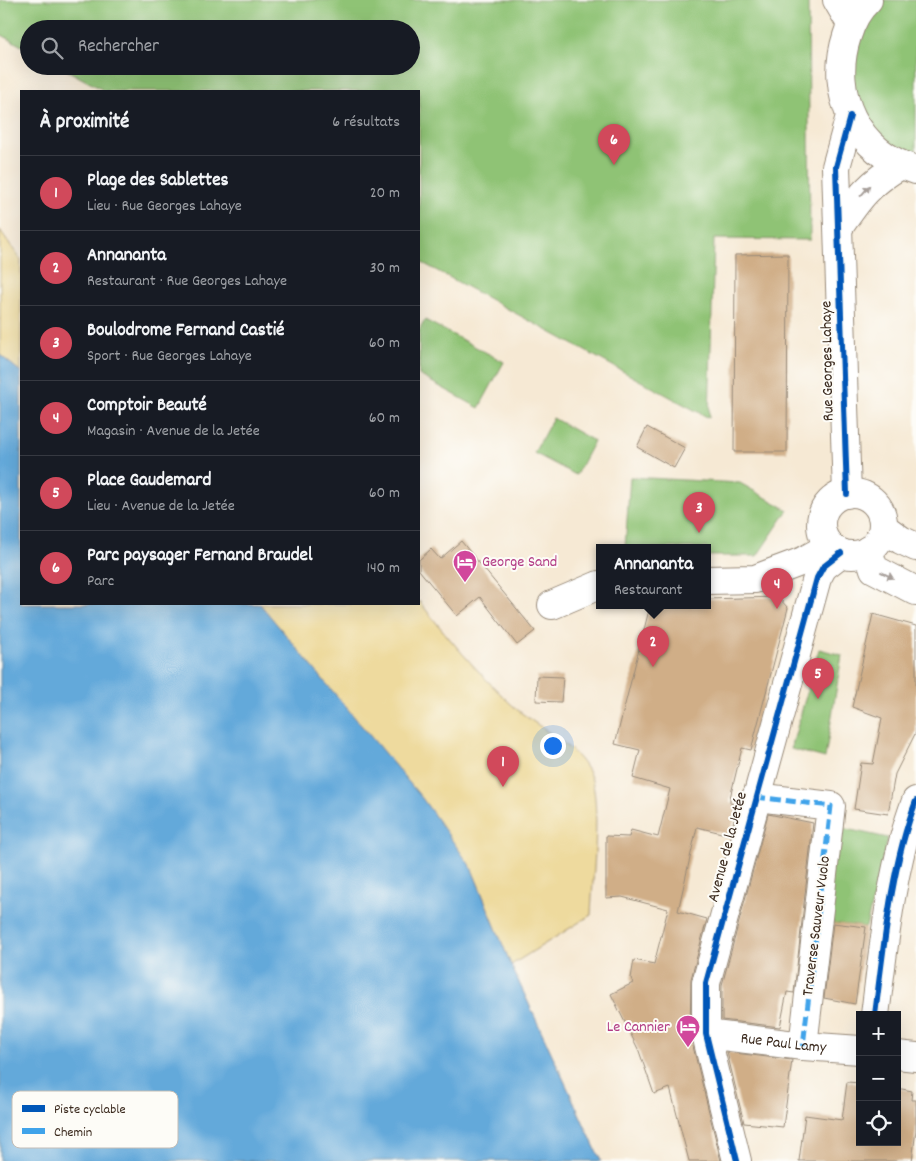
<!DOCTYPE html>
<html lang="fr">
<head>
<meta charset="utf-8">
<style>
	body { margin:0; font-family:Dekko,sans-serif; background:#20242c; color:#f1f3f6 }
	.controls { position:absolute; right:15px; bottom:15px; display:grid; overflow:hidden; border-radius:0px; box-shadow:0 5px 20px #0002 }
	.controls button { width:45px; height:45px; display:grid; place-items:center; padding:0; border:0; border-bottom:1px solid #363941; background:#171b24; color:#f1f3f6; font:25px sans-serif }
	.you { position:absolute; left:552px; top:745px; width:18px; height:18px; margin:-12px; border:4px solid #fff; border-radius:50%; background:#1a73e8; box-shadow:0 0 0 8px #1a73e833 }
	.badge { display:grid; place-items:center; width:32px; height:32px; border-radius:50%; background:#d1495b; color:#fff; font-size:16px; font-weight:700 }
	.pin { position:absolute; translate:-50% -41px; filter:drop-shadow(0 1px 2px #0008) }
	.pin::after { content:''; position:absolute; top:26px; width:18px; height:15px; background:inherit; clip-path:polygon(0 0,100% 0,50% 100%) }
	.popup { position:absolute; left:596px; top:544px; width:115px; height:65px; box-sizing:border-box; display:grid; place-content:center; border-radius:0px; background:#171b24; filter:drop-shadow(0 1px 4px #0005); font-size:16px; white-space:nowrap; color:#9ea1a6 }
	.popup b { font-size:19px; color:#f1f3f6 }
	.popup::after { content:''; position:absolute; left:50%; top:100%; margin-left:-10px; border:10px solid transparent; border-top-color:#171b24 }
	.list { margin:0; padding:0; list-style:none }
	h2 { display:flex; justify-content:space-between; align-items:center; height:65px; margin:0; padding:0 20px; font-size:21px }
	h2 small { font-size:16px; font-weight:400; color:#9ea1a6 }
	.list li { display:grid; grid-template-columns:32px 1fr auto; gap:15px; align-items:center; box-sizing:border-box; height:75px; padding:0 20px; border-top:1px solid #363941 }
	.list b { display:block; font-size:19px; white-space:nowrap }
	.list p { margin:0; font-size:16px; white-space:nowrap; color:#9ea1a6 }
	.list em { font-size:16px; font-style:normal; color:#9ea1a6 }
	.icon { flex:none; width:28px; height:28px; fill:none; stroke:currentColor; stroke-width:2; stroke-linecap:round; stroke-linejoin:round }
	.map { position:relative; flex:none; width:916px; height:1161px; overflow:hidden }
	.search { position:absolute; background:#171b24; box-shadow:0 5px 20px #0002; left:20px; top:20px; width:400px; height:55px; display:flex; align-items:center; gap:12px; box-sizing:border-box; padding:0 18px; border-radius:28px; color:#9ea1a6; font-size:19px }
	.panel { position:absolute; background:#171b24; box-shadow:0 5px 20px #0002; left:20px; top:90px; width:400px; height:515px; border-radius:0px }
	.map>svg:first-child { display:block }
	.green { fill:#8fc374; stroke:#657649 }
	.sand { fill:#eeda9e; stroke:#94825e }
	.water { fill:#64a9da; stroke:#506a7c }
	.building { fill:#d0ae87 }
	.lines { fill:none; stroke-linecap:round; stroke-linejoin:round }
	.minor-casing { stroke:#988a79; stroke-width:30 }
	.major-casing { stroke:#988a79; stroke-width:30 }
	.minor { stroke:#fff; stroke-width:28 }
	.major { stroke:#fff; stroke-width:28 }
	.quiet { stroke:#3fa3ea; stroke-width:5; stroke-dasharray:10 5; stroke-linecap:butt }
	.cycleway-casing { stroke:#fdfcf7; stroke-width:9 }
	.cycleway { stroke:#0057b8; stroke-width:6 }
	.oneway { fill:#a79f9a }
	.labels { text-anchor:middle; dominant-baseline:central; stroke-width:4; stroke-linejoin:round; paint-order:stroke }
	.street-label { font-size:16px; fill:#3b2a1e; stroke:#fdfcf7 }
	.hotel-label { font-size:16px; fill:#b23c85; stroke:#fdfcf7; text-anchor:start }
	.key { fill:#fdfcf7; stroke:#c3bdb6; stroke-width:1 }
	.key-label { font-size:14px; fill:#3b2a1e }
</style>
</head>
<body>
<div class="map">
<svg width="916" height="1161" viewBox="0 0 916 1161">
	<rect width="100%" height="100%" fill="#fdfcf7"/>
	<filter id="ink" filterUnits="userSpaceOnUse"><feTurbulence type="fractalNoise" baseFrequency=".02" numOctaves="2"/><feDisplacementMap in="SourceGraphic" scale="10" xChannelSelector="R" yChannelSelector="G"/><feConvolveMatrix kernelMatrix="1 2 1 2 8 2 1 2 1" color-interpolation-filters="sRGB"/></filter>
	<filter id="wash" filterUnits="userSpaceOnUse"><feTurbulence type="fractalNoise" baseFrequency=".0096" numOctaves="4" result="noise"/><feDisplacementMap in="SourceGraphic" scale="20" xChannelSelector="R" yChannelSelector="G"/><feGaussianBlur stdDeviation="1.12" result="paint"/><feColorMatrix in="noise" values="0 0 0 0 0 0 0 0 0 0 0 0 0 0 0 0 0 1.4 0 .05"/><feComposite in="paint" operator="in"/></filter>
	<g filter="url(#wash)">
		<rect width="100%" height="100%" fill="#f6e9d4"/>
		<!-- green -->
		<path class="green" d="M0,0H808L810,240L714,239L709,418L419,261V91H105L59,66H411V29H29V50L0,34Z
			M868,0H916V170L871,145L841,54Z
			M425,320L504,362L479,408L419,375V331Z
			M553,418L594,441L576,475L534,453Z
			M630,477L740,483L788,510L757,556H707V548H625Z
			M819,649L842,655L825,758L791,749Z
			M837,827L888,838L866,927L823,922Z"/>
		<!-- sand -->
		<path class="sand" d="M0,230L21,260V372L0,355Z
			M419,601C447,637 478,673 512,705C537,728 575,743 590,775C602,801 592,883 591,915L511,965L471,867L260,604H419Z"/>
		<!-- water -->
		<path class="water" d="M0,355L21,372V604H260L422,798L471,867L511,965L601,1161H0Z"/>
		<g id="blocks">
			<!-- building -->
			<path class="building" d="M788,254L787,452H734L735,255Z
				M647,427L685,448L674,468L637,447Z
				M461,541L535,631L517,645L480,597L457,616L419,570V560L431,549L440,559Z
				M778,597L788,608L751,750L742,748L730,798V803L738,805L730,835L697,827L678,911L707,919L691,979L690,1034L721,1161H689L670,1088L654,1094L639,1051L611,994L633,983L631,978L634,960L654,964L668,909L622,897L606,898V836L629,837L631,830L658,837L670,789L633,778L640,750L615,744L650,606H707V599Z
				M873,614L916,626V732L895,774L888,814L854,809L861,763L873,764L882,718L852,707Z
				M537,676L563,677L561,702L536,701Z
				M768,814L813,823L794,993L787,992L780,1027L722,1020V985Z
				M833,923L866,927L855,1004L824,998Z
				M727,1052L792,1060L783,1127L744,1123Z
				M847,1082L860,1083V1142H897V1088L912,1091L911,1100H916V1130L912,1161H799L805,1115L842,1120Z"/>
		</g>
	</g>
	<g filter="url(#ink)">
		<use href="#blocks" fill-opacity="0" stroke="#988a79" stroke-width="1"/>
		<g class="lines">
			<defs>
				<g id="minor">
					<path d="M839,227C858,199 870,182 901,165"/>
					<circle cx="852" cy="524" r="31"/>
					<path d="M847,494L836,167L850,116"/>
					<path d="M883,527L901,540L916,547"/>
					<path d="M868,550L874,569L916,591"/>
					<path d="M707,580L755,579L803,561L830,546"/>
					<path d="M552,605L599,585"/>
					<path d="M756,797L831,806L803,1046"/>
					<path d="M875,1015C884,945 891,867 916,801"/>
					<path id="s1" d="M706,1034L803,1046L860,1050"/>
					<path d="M897,1055L916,1057"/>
					<path d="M737,1161L706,1034V983L817,578L823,567L841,553"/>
				</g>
				<path id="major" d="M837,0L851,24
					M868,0C858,9 851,23 847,36C828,94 857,153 916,170"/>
			</defs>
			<!-- minor casing -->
			<use href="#minor" class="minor-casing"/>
			<!-- major casing -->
			<use href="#major" class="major-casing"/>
			<!-- minor -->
			<use href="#minor" class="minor"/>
			<!-- major -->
			<use href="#major" class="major"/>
			<!-- quiet -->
			<path class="quiet" d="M756,797L831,806L803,1046"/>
			<defs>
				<path id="cycleway" d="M847,494L836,167L850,116
					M875,1015C884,945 891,867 916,801
					M737,1161L706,1034V983L817,578L823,567L841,553"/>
			</defs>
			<!-- cycleway casing -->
			<use href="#cycleway" class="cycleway-casing"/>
			<!-- cycleway -->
			<use href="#cycleway" class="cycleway"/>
		</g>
		<!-- one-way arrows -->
		<defs><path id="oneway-solid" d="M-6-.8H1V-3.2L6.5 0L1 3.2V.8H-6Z" transform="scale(1.25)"/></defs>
		<g class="oneway">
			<use href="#oneway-solid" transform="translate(865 191) rotate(-49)"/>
			<use href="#oneway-solid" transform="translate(887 575) rotate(27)"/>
		</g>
	</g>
	<!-- icons -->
	<defs>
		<symbol id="hotel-pin" viewBox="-11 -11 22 30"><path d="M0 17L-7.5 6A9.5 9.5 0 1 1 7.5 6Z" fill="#d1479c" stroke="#fdfcf7"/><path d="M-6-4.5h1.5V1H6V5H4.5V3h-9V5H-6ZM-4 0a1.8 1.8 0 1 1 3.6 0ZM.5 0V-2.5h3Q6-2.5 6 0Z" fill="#fff"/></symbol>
	</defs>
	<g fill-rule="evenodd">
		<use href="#hotel-pin" x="451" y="548" width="28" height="38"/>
		<use href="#hotel-pin" x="674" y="1013" width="28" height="38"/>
	</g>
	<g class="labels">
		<!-- street labels -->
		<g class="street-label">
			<text transform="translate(828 361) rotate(-91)">Rue Georges Lahaye</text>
			<text transform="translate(728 847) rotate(-75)">Avenue de la Jetée</text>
			<text transform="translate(817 926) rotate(-83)">Traverse Sauveur Vuolo</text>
			<text stroke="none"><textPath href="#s1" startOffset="78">Rue Paul Lamy</textPath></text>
		</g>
		<!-- hotel labels -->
		<g class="hotel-label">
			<text x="482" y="562">George Sand</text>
			<text x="670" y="1027" text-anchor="end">Le Cannier</text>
		</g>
	</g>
	<!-- legend -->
	<rect x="12" y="1091" width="166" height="57" rx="8" class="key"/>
	<rect x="22" y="1105" width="23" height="7" fill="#0057b8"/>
	<rect x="22" y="1128" width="23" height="6" fill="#3fa3ea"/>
	<g class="key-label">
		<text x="54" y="1113">Piste cyclable</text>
		<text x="54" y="1136">Chemin</text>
	</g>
</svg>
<div class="controls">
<button>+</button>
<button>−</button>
<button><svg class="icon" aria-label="locate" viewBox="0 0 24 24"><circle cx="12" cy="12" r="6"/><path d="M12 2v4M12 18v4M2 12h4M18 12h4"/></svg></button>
</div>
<div class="you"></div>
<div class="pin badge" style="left:503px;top:787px">1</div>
<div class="pin badge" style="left:653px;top:667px">2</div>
<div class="popup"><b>Annananta</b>Restaurant</div>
<div class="pin badge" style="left:699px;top:533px">3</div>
<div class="pin badge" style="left:777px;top:609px">4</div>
<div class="pin badge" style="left:818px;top:699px">5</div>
<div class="pin badge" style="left:614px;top:165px">6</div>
<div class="search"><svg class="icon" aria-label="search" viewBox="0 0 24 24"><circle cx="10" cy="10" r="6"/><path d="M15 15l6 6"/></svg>Rechercher</div>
<section class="panel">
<h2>À proximité<small>6 résultats</small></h2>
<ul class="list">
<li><span class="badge">1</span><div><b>Plage des Sablettes</b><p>Lieu · Rue Georges Lahaye</p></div><em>20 m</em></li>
<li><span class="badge">2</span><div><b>Annananta</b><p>Restaurant · Rue Georges Lahaye</p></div><em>30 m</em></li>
<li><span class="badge">3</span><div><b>Boulodrome Fernand Castié</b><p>Sport · Rue Georges Lahaye</p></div><em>60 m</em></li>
<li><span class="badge">4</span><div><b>Comptoir Beauté</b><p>Magasin · Avenue de la Jetée</p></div><em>60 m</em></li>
<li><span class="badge">5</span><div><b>Place Gaudemard</b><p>Lieu · Avenue de la Jetée</p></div><em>60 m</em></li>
<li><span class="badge">6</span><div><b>Parc paysager Fernand Braudel</b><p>Parc</p></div><em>140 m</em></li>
</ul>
</section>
</div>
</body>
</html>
